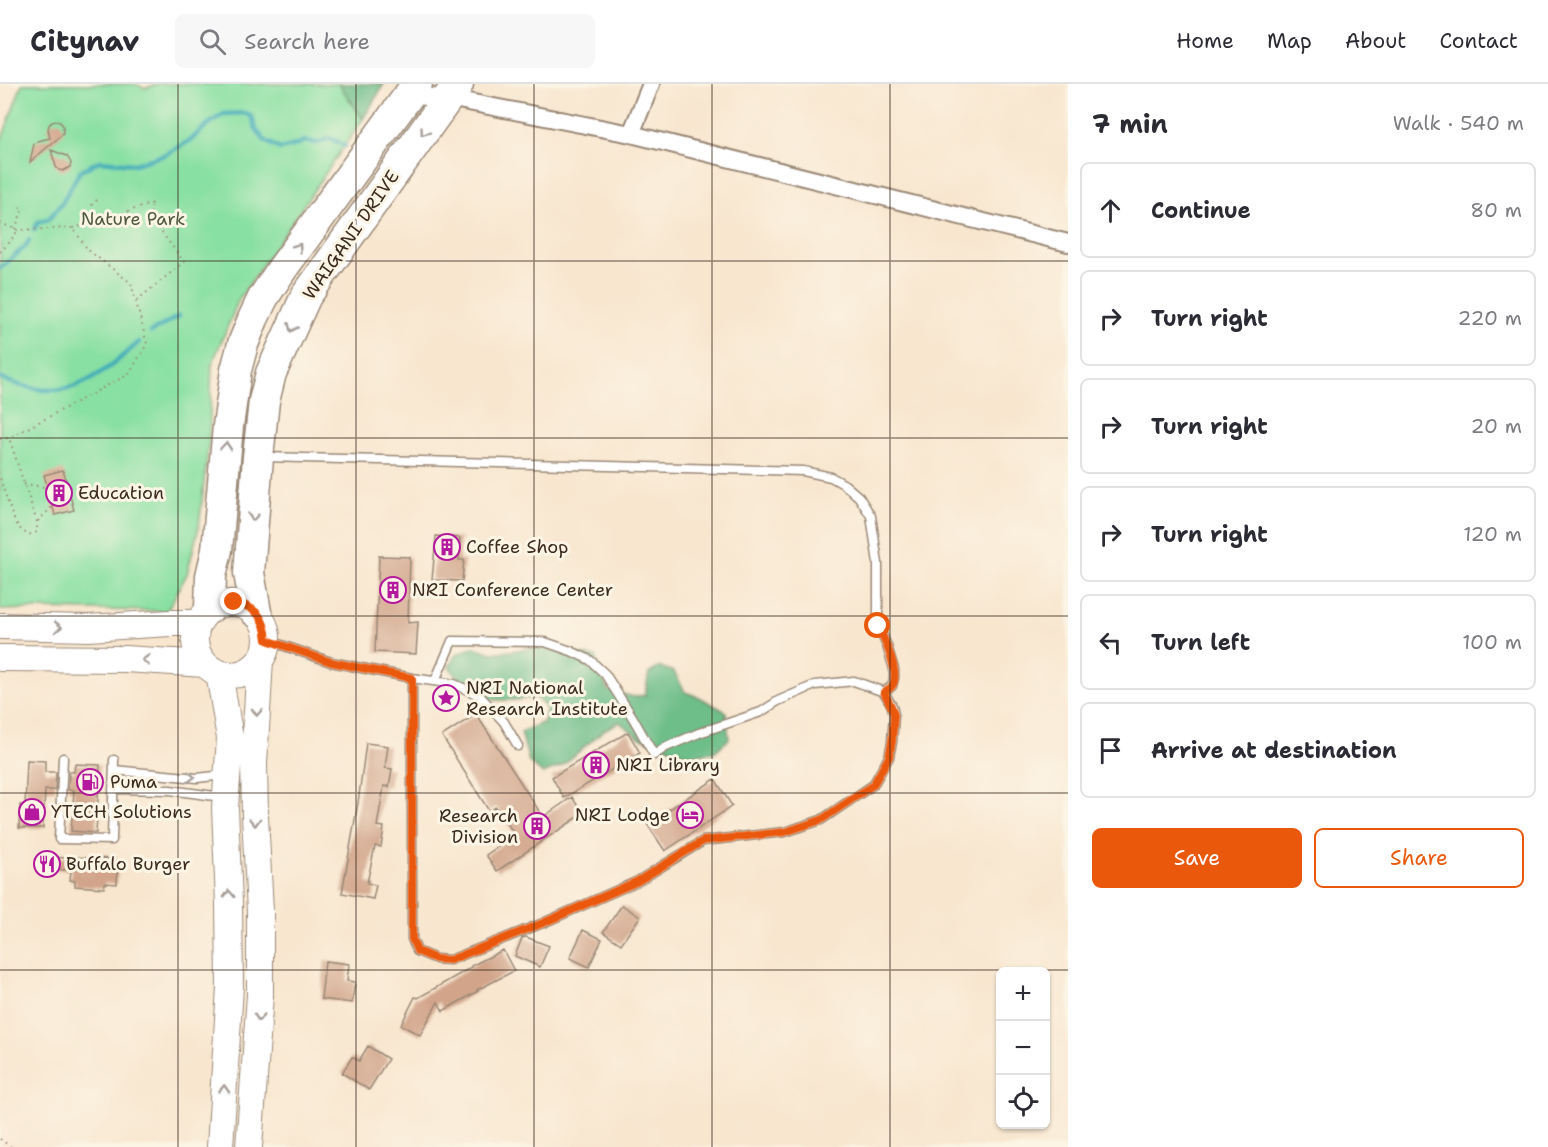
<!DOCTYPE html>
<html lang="en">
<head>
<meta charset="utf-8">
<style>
	body { margin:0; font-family:"Shantell Sans",sans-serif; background:#f7f7f7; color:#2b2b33 }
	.controls { position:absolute; right:18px; bottom:18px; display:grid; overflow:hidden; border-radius:9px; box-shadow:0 2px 4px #0004 }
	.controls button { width:54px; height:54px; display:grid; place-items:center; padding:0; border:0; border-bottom:2px solid #e1e1e2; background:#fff; color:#2b2b33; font:30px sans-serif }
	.stop { position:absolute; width:18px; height:18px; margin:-14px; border:4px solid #ea580c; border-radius:50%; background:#fff }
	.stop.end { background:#ea580c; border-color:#fff; box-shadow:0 2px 6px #0008 }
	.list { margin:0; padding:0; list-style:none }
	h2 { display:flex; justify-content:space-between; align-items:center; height:78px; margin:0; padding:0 24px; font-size:26px }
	h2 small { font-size:20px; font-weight:400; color:#7c7c81 }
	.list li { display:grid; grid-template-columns:39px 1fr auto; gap:18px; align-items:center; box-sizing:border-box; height:96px; margin:0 12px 12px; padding:0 12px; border:2px solid #e1e1e2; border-radius:9px }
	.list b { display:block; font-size:22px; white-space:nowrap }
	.list em { font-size:20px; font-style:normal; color:#7c7c81 }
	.actions { display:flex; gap:12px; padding:18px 24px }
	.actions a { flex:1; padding:14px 0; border:2px solid #ea580c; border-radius:9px; text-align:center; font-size:21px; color:#ea580c }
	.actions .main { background:#ea580c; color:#fff }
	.icon { flex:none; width:33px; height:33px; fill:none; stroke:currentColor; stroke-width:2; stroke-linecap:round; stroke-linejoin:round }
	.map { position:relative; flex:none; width:1068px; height:1063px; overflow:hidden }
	header { display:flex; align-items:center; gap:36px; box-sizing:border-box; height:84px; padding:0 30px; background:#fff; border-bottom:2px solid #e1e1e2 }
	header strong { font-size:28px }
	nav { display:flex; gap:33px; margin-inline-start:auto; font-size:21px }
	.search { width:420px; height:54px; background:#f7f7f7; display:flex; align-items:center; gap:15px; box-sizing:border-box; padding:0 21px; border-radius:9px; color:#7c7c81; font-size:22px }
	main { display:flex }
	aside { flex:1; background:#fff }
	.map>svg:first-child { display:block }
	.green { fill:#89e0a3; stroke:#628560; stroke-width:1.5 }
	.forest { fill:#6ebe89; stroke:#547454; stroke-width:1.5 }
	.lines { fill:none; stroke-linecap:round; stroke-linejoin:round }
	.stream { stroke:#3babb8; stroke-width:4.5 }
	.building { fill:#d2a58b }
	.lane-casing { stroke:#9a8876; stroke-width:11 }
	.street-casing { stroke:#9a8876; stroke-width:20 }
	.primary-casing { stroke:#9a8876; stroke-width:28 }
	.highway-casing { stroke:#9a8876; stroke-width:33 }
	.path { stroke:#9a8876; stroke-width:2; stroke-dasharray:1.5 4.5; stroke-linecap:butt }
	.lane { stroke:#fff; stroke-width:8 }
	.street { stroke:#fff; stroke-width:16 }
	.primary { stroke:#fff; stroke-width:26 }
	.highway { stroke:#fff; stroke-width:30 }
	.oneway { stroke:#a79f9a }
	.route { stroke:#ea580c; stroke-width:8 }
	.grid { fill:none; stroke:#3b2a1e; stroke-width:1.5; stroke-opacity:0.55 }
	.labels { text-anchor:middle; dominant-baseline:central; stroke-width:6; stroke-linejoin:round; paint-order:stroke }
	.park-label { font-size:18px; fill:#4e583f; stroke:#fcf5e5 }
	.street-label { font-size:18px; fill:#3b2a1e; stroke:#fcf5e5 }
	.poi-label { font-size:18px; fill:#3b2a1e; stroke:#fcf5e5; text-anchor:start }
</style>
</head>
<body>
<header>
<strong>Citynav</strong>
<div class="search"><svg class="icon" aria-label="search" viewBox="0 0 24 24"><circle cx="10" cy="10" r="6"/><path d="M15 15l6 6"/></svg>Search here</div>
<nav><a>Home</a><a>Map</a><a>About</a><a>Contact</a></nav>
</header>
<main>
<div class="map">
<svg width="1068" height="1063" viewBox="0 0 1068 1063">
	<rect width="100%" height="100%" fill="#fcf5e5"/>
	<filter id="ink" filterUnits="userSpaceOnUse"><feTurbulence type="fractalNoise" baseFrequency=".0167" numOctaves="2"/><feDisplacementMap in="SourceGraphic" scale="12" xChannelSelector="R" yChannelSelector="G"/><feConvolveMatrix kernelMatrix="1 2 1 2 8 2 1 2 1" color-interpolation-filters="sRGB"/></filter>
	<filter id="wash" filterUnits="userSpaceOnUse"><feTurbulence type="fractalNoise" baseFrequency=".008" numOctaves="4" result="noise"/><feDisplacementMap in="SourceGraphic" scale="24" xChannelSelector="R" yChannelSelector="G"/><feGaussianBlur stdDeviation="1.35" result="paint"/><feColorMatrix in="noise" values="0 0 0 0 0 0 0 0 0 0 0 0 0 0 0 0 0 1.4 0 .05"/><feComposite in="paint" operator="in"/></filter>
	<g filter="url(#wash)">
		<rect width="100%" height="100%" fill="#f8e6cf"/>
		<!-- green -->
		<path class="green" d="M22,0H135L145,4L158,0H339L363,35L239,215L212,280L209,356L199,442L187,490L167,527L31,525L0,526V60Z"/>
		<!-- forest -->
		<path class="forest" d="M339,0H384L363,35Z
			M474,563L492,569L537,564L596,573L607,606L634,613L645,611L649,589L660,583L674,588L685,608L701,614L726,628L729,655L714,668L689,671L639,653L619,638L604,646L562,682L543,690L529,678L521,648L544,638L547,624L535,613L516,616H492L476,603L461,597L449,583L456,570Z"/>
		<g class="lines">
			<!-- stream -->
			<path class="stream" d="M34,146L38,138L48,136L62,119L80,87L99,77L135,80L164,71L191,56L207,41L224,30L245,29L252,33L256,45L264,56L280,65L296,61L304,57L317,59L330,54L345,62
				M0,184L26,162L29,156
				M151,248L179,232
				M0,294C65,321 91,300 139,258"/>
		</g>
		<g id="blocks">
			<!-- building -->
			<path class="building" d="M56,37L60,38L63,42V50L30,78L34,60L38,57L50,54L48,45L49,41L52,38Z
				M51,66L67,72L71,79L70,83L63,87L59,86L56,83Z
				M63,386L74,426L55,431L44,391Z
				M436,452L460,454L459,476H464L462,497L432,496Z
				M379,472L410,473L408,539L418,538L416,570L375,568Z
				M476,630L543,733L572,713L583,730L497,787L486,771L515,751L496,723L489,727L442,652Z
				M628,648L640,669L564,714L552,693Z
				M366,659L388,662L385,684L392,685L389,703L384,702L377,742L384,743L381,763L375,762L367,799L376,801L373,815L342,809L358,719Z
				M27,676L45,677V688H56L55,706H45L43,744H19L20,721L25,722Z
				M75,680L100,681L96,749L71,747L74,706H68L69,688H74Z
				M715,695L732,722L665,767L647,740Z
				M41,773L71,774V773L116,775V779H118L117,800L105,799L104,804L75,802V797L70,796L71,786L40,785Z
				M622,821L640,833L621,860L603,848Z
				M583,846L602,855L589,883L570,874Z
				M526,853L549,862L540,883L515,872L522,854Z
				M503,866L514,887L477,906L478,907L443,927L438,918L420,951L401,941L415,913L418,914L472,883L471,882Z
				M325,877L349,880L347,897L355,898L352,919L321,915Z
				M368,962L388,975L369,1006L342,989L352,973L359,977Z"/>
		</g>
	</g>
	<g filter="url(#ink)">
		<use href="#blocks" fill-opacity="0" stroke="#9a8876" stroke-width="1.5"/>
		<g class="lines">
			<defs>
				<path id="lane" d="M264,373L803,387L831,393L845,401L859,413L871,432L878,479V541L887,562L894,585V594L892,602L884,608
					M267,556L331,578L412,594L454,600L479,611L504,638L518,662
					M412,594V855L417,867L436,875L450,876L543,839L638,797L703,757L785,748L821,736L873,701L889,673L892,658L894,631L892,622L884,608L854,597L815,601L778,617L761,628L699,649L666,663L654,671L633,634L605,590L590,576L571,567L545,558L452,557L435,597
					M63,674L59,755L112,756L114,676
					M114,686L197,694L224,691
					M113,705L170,706L222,713"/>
				<path id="street" d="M409,12L448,14L631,50L1068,159
					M631,50L651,0"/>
				<path id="primary" d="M195 555a36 36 0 1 1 72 0a36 36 0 1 1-72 0Z
					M0,542L88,544L170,539H198
					M0,574L125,575L205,580
					M219,589L230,654L225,724L229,819L230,903L220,1063
					M249,1063L260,911V827L255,733L254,679L260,576"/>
				<path id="highway" d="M210,524L211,492L217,466L228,342L236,286L243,260L253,235L263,214L282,185L417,0
					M256,528L249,489L258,373L264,317L271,289L306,212L458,0"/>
			</defs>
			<!-- lane casing -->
			<use href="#lane" class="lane-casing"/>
			<!-- street casing -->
			<use href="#street" class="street-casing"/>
			<!-- primary casing -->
			<use href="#primary" class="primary-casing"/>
			<!-- highway casing -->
			<use href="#highway" class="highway-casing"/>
			<!-- path -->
			<path class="path" d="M97,116L91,122L97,130L96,138L153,119L150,127L156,141L184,178L136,217
				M0,139L18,146L73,144L88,166L131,199L147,260L129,290L9,354
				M73,144L96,138
				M15,145L23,125L17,122
				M0,168L9,159L18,146
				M0,355L9,354L37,438V448L28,451L19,444L12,431L0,394
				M24,400L45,403L51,424L37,438
				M0,1055L11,1063"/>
			<!-- lane -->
			<use href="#lane" class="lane"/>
			<!-- street -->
			<use href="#street" class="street"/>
			<!-- primary -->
			<use href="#primary" class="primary"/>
			<!-- highway -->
			<use href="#highway" class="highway"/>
		</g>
		<!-- one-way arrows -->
		<defs><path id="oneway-chevron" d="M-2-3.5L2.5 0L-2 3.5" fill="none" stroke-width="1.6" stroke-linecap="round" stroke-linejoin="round" transform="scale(1.5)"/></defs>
		<g class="oneway">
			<use href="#oneway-chevron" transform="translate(424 48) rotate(126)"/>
			<use href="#oneway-chevron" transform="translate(298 163) rotate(-54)"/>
			<use href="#oneway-chevron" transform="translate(292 244) rotate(114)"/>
			<use href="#oneway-chevron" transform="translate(226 362) rotate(-85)"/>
			<use href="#oneway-chevron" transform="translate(253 433) rotate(95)"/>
			<use href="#oneway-chevron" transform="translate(58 543) rotate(1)"/>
			<use href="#oneway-chevron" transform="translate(146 576) rotate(-177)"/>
			<use href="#oneway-chevron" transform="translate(257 628) rotate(93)"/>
			<use href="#oneway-chevron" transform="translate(191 693) rotate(2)"/>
			<use href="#oneway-chevron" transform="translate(255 738) rotate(88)"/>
			<use href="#oneway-chevron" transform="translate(229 810) rotate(-92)"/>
			<use href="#oneway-chevron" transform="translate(259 933) rotate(94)"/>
			<use href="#oneway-chevron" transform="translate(224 1005) rotate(-87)"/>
		</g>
	</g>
	<g class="lines" filter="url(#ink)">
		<!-- route -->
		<path class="route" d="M234,518C256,523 265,533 267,556L331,578L412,594V855L417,867L436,875L450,876L543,839L638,797L703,757L785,748L821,736L873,701L889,673L892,658L894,631L891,622L884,608C887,606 890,605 892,602C901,589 884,555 878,542"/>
	</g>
	<!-- grid -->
	<path class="grid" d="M178,0V1063M356,0V1063M534,0V1063M712,0V1063M890,0V1063M0,177H1068M0,354H1068M0,532H1068M0,709H1068M0,886H1068"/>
	<!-- icons -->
	<defs>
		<symbol id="building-ring" viewBox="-11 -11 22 22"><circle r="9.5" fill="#fcf5e5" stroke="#b5179e" stroke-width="1.5"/><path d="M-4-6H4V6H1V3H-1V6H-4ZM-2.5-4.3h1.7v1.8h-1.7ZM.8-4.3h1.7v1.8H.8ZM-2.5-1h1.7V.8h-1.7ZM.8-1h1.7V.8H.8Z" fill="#b5179e"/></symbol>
		<symbol id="sight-ring" viewBox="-11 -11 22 22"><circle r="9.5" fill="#fcf5e5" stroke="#b5179e" stroke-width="1.5"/><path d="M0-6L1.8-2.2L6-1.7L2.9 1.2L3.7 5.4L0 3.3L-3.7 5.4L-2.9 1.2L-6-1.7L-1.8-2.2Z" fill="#b5179e"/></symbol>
		<symbol id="fuel-ring" viewBox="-11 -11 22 22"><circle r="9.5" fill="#fcf5e5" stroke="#b5179e" stroke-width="1.5"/><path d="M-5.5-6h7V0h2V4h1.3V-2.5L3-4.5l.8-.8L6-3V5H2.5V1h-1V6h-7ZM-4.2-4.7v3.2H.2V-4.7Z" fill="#b5179e"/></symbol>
		<symbol id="shop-ring" viewBox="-11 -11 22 22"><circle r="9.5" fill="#fcf5e5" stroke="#b5179e" stroke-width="1.5"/><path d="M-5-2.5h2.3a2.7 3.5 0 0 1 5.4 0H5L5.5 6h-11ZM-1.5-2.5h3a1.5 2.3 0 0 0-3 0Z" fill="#b5179e"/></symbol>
		<symbol id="hotel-ring" viewBox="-11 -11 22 22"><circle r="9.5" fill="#fcf5e5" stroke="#b5179e" stroke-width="1.5"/><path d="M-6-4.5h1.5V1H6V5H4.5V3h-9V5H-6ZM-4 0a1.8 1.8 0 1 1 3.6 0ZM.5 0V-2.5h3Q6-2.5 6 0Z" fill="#b5179e"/></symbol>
		<symbol id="restaurant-ring" viewBox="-11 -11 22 22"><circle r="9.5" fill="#fcf5e5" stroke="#b5179e" stroke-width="1.5"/><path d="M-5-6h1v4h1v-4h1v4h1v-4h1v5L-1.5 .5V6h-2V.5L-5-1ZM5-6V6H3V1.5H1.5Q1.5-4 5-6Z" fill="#b5179e"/></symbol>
	</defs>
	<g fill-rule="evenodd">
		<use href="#building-ring" x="44" y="394" width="30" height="30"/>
		<use href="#building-ring" x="432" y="448" width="30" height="30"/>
		<use href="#building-ring" x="378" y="491" width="30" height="30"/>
		<use href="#sight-ring" x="431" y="599" width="30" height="30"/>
		<use href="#building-ring" x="581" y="666" width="30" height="30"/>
		<use href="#fuel-ring" x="75" y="683" width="30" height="30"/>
		<use href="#shop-ring" x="17" y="713" width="30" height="30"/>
		<use href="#hotel-ring" x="675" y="716" width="30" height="30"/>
		<use href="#building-ring" x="522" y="727" width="30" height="30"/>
		<use href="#restaurant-ring" x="32" y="765" width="30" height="30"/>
	</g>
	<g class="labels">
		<!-- park labels -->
		<g class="park-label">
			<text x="133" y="135">Nature Park</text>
		</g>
		<!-- street labels -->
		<g class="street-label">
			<text transform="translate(351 151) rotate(-55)">WAIGANI DRIVE</text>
		</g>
		<!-- poi labels -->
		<g class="poi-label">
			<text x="78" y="409">Education</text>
			<text x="466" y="463">Coffee Shop</text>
			<text x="412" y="506">NRI Conference Center</text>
			<text x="466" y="604">NRI National<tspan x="466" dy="21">Research Institute</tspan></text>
			<text x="616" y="681">NRI Library</text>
			<text x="110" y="698">Puma</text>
			<text x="51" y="728">YTECH Solutions</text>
			<text x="670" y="731" text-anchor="end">NRI Lodge</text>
			<text x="518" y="732" text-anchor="end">Research<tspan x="518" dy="21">Division</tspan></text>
			<text x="66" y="780">Buffalo Burger</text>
		</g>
	</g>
</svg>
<div class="controls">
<button>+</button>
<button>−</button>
<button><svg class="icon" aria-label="locate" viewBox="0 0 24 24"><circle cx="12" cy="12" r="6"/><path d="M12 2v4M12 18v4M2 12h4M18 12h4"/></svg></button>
</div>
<div class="stop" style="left:878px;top:542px"></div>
<div class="stop end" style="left:234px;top:518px"></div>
</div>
<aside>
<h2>7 min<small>Walk · 540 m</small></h2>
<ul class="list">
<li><svg class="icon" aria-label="ahead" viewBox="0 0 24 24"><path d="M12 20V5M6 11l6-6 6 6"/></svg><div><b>Continue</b></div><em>80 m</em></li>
<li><svg class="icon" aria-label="right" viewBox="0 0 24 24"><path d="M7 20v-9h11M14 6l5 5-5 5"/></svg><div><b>Turn right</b></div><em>220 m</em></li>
<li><svg class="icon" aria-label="right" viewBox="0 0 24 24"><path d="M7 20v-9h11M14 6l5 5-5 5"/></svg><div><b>Turn right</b></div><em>20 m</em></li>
<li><svg class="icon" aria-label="right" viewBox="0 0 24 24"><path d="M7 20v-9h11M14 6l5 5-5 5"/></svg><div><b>Turn right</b></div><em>120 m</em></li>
<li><svg class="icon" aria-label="left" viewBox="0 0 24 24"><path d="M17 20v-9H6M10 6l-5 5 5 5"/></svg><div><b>Turn left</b></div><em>100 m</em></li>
<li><svg class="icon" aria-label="arrive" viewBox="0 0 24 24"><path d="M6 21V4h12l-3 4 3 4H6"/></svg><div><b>Arrive at destination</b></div></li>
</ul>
<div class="actions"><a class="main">Save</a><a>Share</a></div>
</aside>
</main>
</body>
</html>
